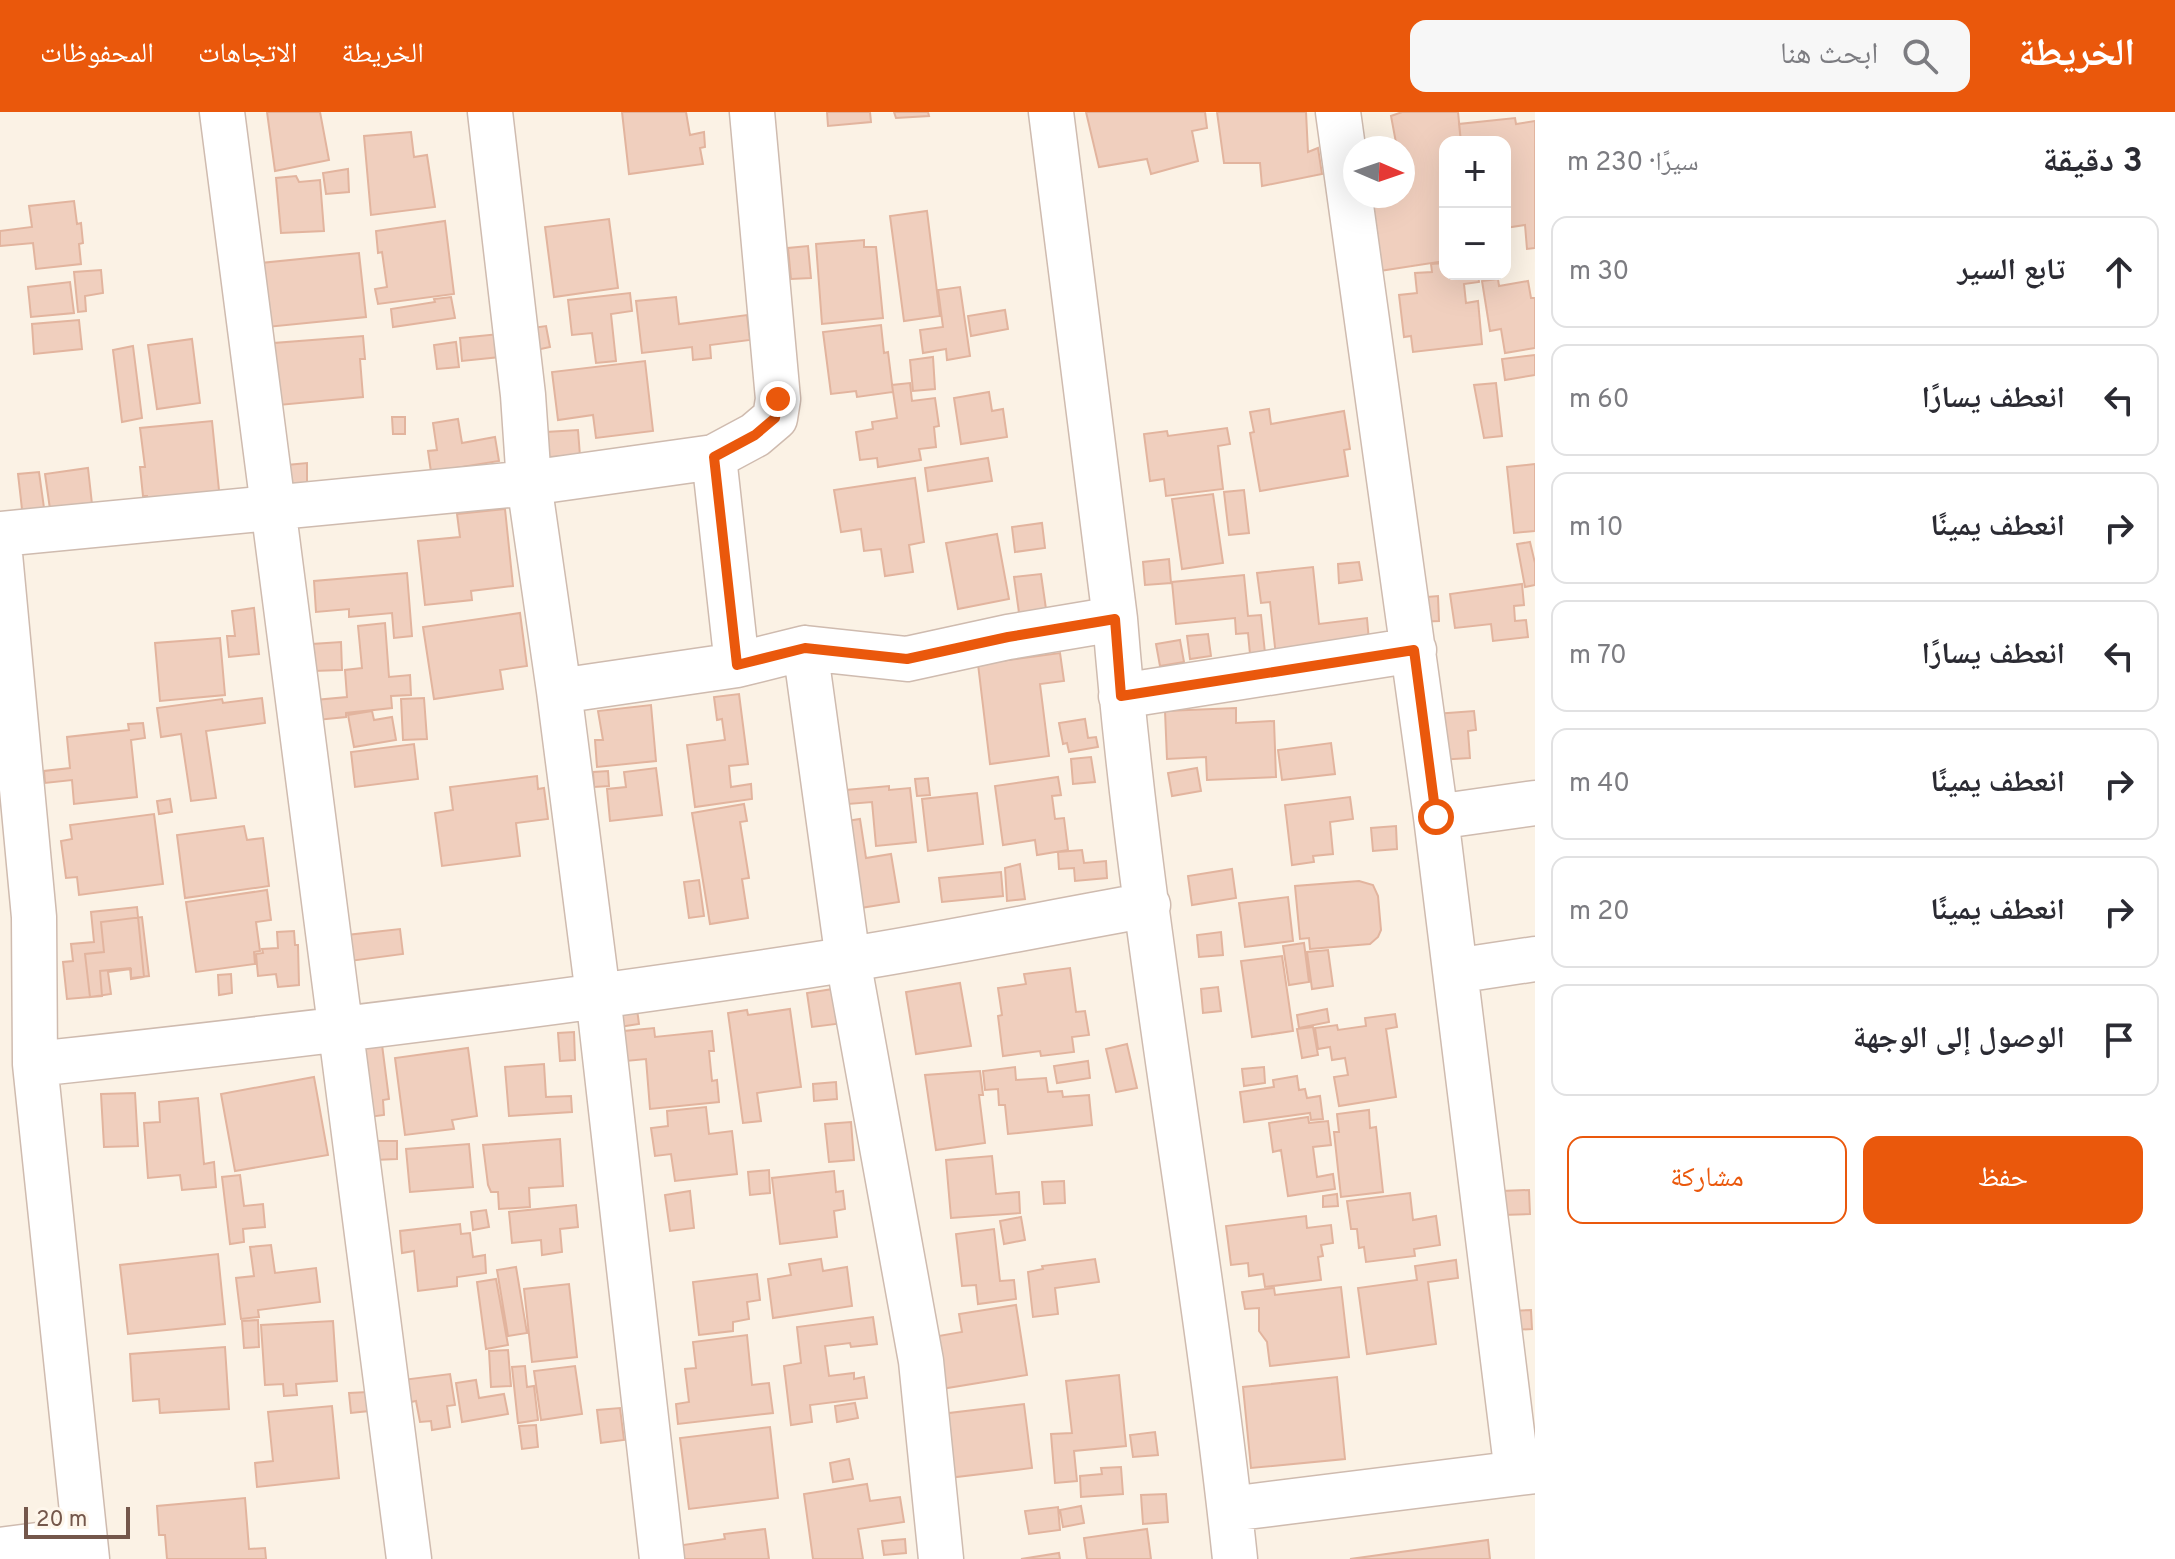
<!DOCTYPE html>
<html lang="ar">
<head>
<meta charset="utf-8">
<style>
	body { margin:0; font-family:Overpass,"Noto Naskh Arabic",sans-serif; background:#f7f7f7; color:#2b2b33; direction:rtl }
	.controls { position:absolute; right:24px; top:24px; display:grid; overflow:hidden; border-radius:16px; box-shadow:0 8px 32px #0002 }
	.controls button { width:72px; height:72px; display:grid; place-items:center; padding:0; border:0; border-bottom:2px solid #e1e1e2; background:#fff; color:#2b2b33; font:40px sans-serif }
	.compass { position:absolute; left:1343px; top:24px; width:72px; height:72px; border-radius:50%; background:#fff; box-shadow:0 8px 32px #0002; rotate:92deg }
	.scale { position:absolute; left:24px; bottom:20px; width:106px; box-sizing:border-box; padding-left:8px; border:4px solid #74574b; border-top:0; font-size:22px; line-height:28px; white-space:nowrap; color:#74574b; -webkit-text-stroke:6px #fef6eb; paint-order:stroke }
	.stop { position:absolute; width:24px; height:24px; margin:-18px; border:6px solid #ea580c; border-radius:50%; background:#fff }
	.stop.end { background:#ea580c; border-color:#fff; box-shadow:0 2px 8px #0008 }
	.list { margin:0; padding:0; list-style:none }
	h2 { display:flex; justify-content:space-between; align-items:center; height:104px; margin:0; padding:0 32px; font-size:34px }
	h2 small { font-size:26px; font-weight:400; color:#7c7c81 }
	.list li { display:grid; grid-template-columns:52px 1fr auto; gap:24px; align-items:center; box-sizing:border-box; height:112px; margin:0 16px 16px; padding:0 16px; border:2px solid #e1e1e2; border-radius:16px }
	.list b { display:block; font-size:30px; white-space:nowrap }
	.list em { font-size:26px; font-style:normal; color:#7c7c81 }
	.actions { display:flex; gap:16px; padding:24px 32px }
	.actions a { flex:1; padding:18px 0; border:2px solid #ea580c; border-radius:16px; text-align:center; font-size:28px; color:#ea580c }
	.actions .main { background:#ea580c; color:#fff }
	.icon { flex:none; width:44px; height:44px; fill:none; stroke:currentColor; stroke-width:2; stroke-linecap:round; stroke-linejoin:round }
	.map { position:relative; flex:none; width:1535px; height:1447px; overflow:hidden; direction:ltr }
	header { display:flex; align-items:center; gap:48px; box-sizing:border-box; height:112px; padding:0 40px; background:#ea580c; color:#fff }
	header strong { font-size:38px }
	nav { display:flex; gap:44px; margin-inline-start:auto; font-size:28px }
	.search { width:560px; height:72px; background:#f7f7f7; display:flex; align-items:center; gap:20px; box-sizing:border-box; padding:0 28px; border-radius:16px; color:#7c7c81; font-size:30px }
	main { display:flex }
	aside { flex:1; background:#fff }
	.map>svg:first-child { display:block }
	.building { fill:#f0cfbe; stroke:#e2b49e; stroke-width:2 }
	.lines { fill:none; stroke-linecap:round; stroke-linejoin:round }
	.minor-casing { stroke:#cfbbaf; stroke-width:47 }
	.minor { stroke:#fff; stroke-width:44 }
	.route { stroke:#ea580c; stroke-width:10 }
</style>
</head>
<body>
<header>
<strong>الخريطة</strong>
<div class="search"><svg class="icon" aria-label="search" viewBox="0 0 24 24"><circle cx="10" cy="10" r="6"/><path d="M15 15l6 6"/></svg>ابحث هنا</div>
<nav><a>الخريطة</a><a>الاتجاهات</a><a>المحفوظات</a></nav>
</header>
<main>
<aside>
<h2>3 دقيقة<small>سيرًا · 230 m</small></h2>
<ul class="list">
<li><svg class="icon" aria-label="ahead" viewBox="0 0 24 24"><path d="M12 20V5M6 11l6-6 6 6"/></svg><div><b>تابع السير</b></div><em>30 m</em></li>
<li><svg class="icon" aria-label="left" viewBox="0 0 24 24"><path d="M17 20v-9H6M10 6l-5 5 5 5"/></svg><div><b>انعطف يسارًا</b></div><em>60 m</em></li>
<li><svg class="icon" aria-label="right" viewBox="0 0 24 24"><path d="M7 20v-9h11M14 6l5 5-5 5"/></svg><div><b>انعطف يمينًا</b></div><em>10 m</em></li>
<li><svg class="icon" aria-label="left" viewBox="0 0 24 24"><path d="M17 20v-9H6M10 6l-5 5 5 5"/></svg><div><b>انعطف يسارًا</b></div><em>70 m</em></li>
<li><svg class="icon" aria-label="right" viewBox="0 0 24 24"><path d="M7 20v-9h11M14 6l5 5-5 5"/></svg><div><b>انعطف يمينًا</b></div><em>40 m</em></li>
<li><svg class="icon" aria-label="right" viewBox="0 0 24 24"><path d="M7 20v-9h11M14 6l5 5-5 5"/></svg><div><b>انعطف يمينًا</b></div><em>20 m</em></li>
<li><svg class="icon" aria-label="arrive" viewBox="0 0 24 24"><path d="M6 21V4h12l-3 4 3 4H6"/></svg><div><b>الوصول إلى الوجهة</b></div></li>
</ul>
<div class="actions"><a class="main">حفظ</a><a>مشاركة</a></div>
</aside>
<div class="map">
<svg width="1535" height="1447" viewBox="0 0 1535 1447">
	<rect width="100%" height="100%" fill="#fbf2e5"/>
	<!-- building -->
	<path class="building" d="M267,0H320L329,48L275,59Z
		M622,0H686L690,23L704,20L705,35L700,36L703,52L629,62Z
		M827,0H870L871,10L828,14Z
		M894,0H928L929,4L896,6Z
		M1086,0H1205L1207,16L1192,19L1198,49L1151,62L1147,47L1099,55Z
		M1217,0H1306L1308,40L1318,36L1322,62L1262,74L1260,51H1224Z
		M1402,0H1458L1461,30H1445V68H1442L1445,88V149L1373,160L1365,84H1403V36H1397L1391,4Z
		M1515,6L1516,12L1535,9V136L1527,137L1525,113L1505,116V30H1461L1459,12Z
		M411,20L414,45L427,43L435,95L371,103L364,24Z
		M348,57L349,80L326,82L323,61Z
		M296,64L299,70L320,68L324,119L281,121L276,66Z
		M74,89L77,112L81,111L83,131L79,132L81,152L36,157L33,131L0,134V119L32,115L29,94Z
		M927,99L940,204L904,209L890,104Z
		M609,107L618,176L554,185L545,115Z
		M445,109L454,182L378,192L375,177L387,175L382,140L378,141L376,119Z
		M864,128V135H876L883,206L822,212L816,132Z
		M808,134L811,166L791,167L788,136Z
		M359,141L366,205L267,215L261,151Z
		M1445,151V162H1478L1479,170L1464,172L1466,191L1478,189L1482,232L1413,240L1411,224L1404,225L1399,183L1417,181L1415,161L1432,160L1431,152Z
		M101,158L103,181L85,184L86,199L78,200L74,160Z
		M1498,167L1499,174L1528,169L1531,186H1535V236L1505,241L1501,217L1490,219L1482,169Z
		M70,170L74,201L31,205L28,175Z
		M960,175L970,244L947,248L946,237L923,241L920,218L943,215L938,178Z
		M630,181L632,199L611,202L616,249L596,251L592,221L572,223L568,188Z
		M451,185L455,206L393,215L391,197L435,190L434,187Z
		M676,185L679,212L747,203L750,228L710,233L711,246L693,248L692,235L642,241L636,189Z
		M1005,198L1008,217L971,224L968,204Z
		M79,208L82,237L34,242L32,212Z
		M881,213L884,241L888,240L893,280L857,285L856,279L831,282L823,220Z
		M546,214L550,235L536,238L532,216Z
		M499,222L500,245L462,249L460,226Z
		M363,224L365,247H360L363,285L279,293L274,231Z
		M192,227L200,291L157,297L148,233Z
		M456,230L459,255L437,257L434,233Z
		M133,234L142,306L122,310L113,238Z
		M1535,243V263L1505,268L1502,247Z
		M933,245L935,277L913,279L910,248Z
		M645,249L653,319L596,326L593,303L558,308L552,260Z
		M910,271L912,289L935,286L939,314L934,315L936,335L919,337L921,348L878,355L877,346L860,348L856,320L873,317L872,310L897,306L892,273Z
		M1496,271L1502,324L1484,326L1474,273Z
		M989,280L992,299L1003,297L1007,325L961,332L954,286Z
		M1269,297L1271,312L1344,299L1350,337L1344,338L1348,364L1260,379L1250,321L1254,320L1250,300Z
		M392,305H405V322H393Z
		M458,307L462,331L495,325L499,349L431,360L428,339L437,338L433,311Z
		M212,309L220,388L148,396L147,384H143L140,355H145L140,316Z
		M1227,316L1230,332L1218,334L1223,377L1166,384L1164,367L1150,369L1144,322L1167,319L1168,324Z
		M578,318L580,344L547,345L546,320Z
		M988,346L992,369L928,379L925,356Z
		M307,351V372L289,374L287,353Z
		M1535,352V419L1514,421L1507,355Z
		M88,356L92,392L50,397L45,362Z
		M39,360L45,403L23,406L18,362Z
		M915,366L924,430L909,433L913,460L885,464L881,437L864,439L861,417L841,420L834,378Z
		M1244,378L1249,421L1229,423L1224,380Z
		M1213,382L1223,451L1182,457L1172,387Z
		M505,397L513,474L471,479L472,488L425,493L418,429L460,425L457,402Z
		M1042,411L1045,436L1015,440L1012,415Z
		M997,422L1009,487L958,497L946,431Z
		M1530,430L1535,451V473L1525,475L1517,432Z
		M1169,447L1171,471L1145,473L1143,450Z
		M1359,450L1362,468L1339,471L1338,452Z
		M1313,455L1319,512L1367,506L1369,529L1276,544L1270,490L1261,491L1257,461Z
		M407,461L412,524L394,526L392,501L349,505V497L316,500L314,469Z
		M1041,462L1047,504L1020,508L1014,465Z
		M1244,463L1248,504L1261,503L1265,541L1250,542L1248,521L1236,522L1235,506L1176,512L1172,470Z
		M1522,472L1524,493L1514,494L1515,509L1526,508L1528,525L1493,529L1491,512L1455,516L1450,482Z
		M1438,484L1439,509L1416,510L1415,486Z
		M254,496L259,542L229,545L227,524H235L232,499Z
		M520,501L527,554L500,558L503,577L434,587L423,515Z
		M385,511L389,565L410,563L411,583L391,584L392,596L346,601V605L317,608L315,588L347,585L345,558L362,556L358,514Z
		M1208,522L1211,544L1190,547L1187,524Z
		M220,526L225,583L160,589L155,531Z
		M1180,528L1184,550L1160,554L1156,532Z
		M341,530L342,558L313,559L312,532Z
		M1060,541L1064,569L1040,572L1049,644L990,652L978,552Z
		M739,582L748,652L729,654L731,675L751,672L752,687L695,695L687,633L725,628L722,607L717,608L714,585Z
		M262,586L265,611L206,619L216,686L191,689L181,622L161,625L157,596L222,587L223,591Z
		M424,586L427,627L403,628L401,587Z
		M651,593L656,649L597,655L595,628H603L598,599Z
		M1236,596V611L1274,609L1276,665L1207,668L1206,645L1167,647L1165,599Z
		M372,599L374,608L392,605L396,628L354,635L348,603Z
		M1474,599L1476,618L1468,619L1470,646L1437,648L1435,602Z
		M1085,607L1088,626L1096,625L1098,635L1069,640L1067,631L1063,632L1059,611Z
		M143,611L145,626L131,628L137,685L74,692L72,668L45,671L44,659L70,656L67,625L129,618L128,612Z
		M1331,631L1335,662L1282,668L1278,638Z
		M414,632L418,667L355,675L351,640Z
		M1091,645L1095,670L1073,672L1071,647Z
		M656,656L662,703L610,709L607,677L626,675L624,660Z
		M1197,656L1201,679L1172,684L1168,661Z
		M608,659L609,674L594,675L593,660Z
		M537,664L538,677L544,676L548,707L516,711L520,744L442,754L435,701L453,698L450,675Z
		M1058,665L1061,683L1052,684L1055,707L1064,706L1068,738L1037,743L1035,728L1003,733L995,674Z
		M928,666L930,683L917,684L915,667Z
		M889,674V678L910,676L916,730L876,734L872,690L848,692L846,678Z
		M977,681L983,732L928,739L922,687Z
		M1350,685L1353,707L1330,710L1333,742L1313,744L1314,750L1292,753L1285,693Z
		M170,687L172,700L159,702L157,689Z
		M744,692L747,709L740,710L749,766L742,767L748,806L710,812L692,701Z
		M154,702L163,772L79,783L77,765L66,766L61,729L72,727L70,713Z
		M860,707L866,746L891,742L899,790L854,797L840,710Z
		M244,714L247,728L263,726L269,774L185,786L177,723Z
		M1396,714L1397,737L1373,739L1371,716Z
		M1082,738L1084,751L1106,749L1107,766L1075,769L1074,756L1059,757L1058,740Z
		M1020,752L1025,787L1007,789L1005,756Z
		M1232,757L1236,786L1192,793L1188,764Z
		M1001,760L1003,784L942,790L939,766Z
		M699,768L704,804L689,806L684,770Z
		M1359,769L1373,773L1378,784L1381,818L1378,825L1370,832L1310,837L1309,826L1300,827L1295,774Z
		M267,778L271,808L256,810L260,839L254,840L255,852L196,860L186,790Z
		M1288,785L1293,829L1245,835L1239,791Z
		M137,795L144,865L131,867L130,856L100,859L102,884L67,887L63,850L73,849L71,832L94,830L91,800Z
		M142,805L149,864L131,866V857L108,860L111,882L90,885L85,842L104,840L101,810Z
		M400,817L403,842L350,849L347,823Z
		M294,819L295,833H298L299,873L278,875L276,862L258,864L256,842L263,841L262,837L278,836L277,820Z
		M1221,820L1223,843L1199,845L1197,823Z
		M1304,831L1309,870L1289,873L1283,834Z
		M1328,838L1333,874L1312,877L1307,840Z
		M1282,844L1293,919L1252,925L1241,849Z
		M1070,856L1076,900L1085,899L1089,923L1072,925L1074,940L1041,944L1040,939L1003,944L998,904L1002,903L998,876L1026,872L1024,862Z
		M231,862L232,881L219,883L218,863Z
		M960,871L971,934L916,942L906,880Z
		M1218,875L1221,899L1203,901L1201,877Z
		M839,876L844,911L812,915L807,881Z
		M636,890L639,912L619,915L617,893Z
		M790,897L801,975L757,981L761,1009L743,1011L728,901L747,898L748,903Z
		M1327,897L1329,910L1299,916L1297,903Z
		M1395,902L1397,915L1386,917L1396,985L1339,994L1334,965L1348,963L1345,946L1332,948L1330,935L1318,937L1315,916L1337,913L1338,918L1366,914L1365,906Z
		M1313,915L1318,943L1302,946L1297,917Z
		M654,916L655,925L712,919L714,939H709L712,969L717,968L719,990L650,997L646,947L626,949L624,919Z
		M574,920L575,948L560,949L558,921Z
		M381,925L389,987L383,988L384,1003L369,1005L350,928Z
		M1127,932L1137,976L1116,980L1106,937Z
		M468,936L477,1004L452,1008L454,1017L405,1023L395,946Z
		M1088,949L1090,966L1057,971L1054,954Z
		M544,952L546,985L571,984L572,1000L509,1004L505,955Z
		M1015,955L1016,968L1046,966L1048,980L1062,979L1063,985L1089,983L1092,1013L1008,1022L1005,993H999L998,977L985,978L983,959Z
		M1264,955L1265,971L1244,974L1242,957Z
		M980,959L983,983H979L985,1031L936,1038L925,963Z
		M1297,964L1299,978L1305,977L1307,986L1320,984L1323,1007L1311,1008L1310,1001L1244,1010L1240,980L1274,975L1273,968Z
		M314,965L328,1043L235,1059L221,982Z
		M836,970L837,987L814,989L813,972Z
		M135,981L138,1034L104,1035L101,982Z
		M198,986L204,1052L214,1050L216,1075L182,1078L180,1063L148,1066L144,1011L160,1010L159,990Z
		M706,995L709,1022L732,1019L737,1062L675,1069L671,1042L655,1044L651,1016L668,1014L667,999Z
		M1369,998L1370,1016L1376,1015L1383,1080L1341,1085L1334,1020H1339L1337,1002Z
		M1308,1005L1309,1011L1328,1009L1331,1033L1313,1035L1317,1065L1333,1062L1335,1077L1288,1084L1281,1038L1273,1040L1269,1011Z
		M851,1010L854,1048L829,1050L825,1012Z
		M560,1027L563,1074L529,1076L530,1095L499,1097L498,1080H491L488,1073L483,1033Z
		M374,1029H397V1047L374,1048Z
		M469,1032L473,1075L410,1080L406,1037Z
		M992,1044L996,1082L1019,1080L1020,1101L951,1106L946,1048Z
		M769,1058L770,1081L750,1083L748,1060Z
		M834,1059L836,1080L843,1079L845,1097L834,1099L837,1125L780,1132L772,1066Z
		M240,1063L244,1094L263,1092L265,1115L243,1117L244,1130L230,1132L222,1065Z
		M1064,1069L1065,1091L1044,1092L1042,1070Z
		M1529,1078L1530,1102L1502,1103L1501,1079Z
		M690,1079L694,1116L670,1119L665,1083Z
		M1410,1081L1413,1108L1436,1104L1440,1133L1414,1137L1415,1144L1366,1150L1364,1135L1359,1136L1357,1117H1351L1347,1089Z
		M1337,1082L1338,1094L1323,1095V1084Z
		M576,1093L578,1115L560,1117L562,1140L542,1143L541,1128L512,1131L509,1100Z
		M486,1098L489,1115L473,1118L471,1100Z
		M1306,1104L1307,1116L1331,1113L1333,1131L1321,1133L1323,1144L1318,1145L1321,1168L1265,1175L1263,1162L1249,1164L1248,1151L1231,1153L1226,1114Z
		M1021,1105L1025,1128L1004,1132L1000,1109Z
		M460,1112L461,1122L470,1121L473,1145L485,1143L486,1161L457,1165V1174L418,1179L414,1139L402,1141L400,1119Z
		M994,1117L1000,1169L1014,1168L1016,1187L978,1192L976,1173L962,1174L956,1122Z
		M271,1133L275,1161L316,1156L320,1190L258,1198L259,1205L241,1207L236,1166L254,1164L250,1135Z
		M218,1142L225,1212L128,1222L120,1153Z
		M821,1147L823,1159L847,1155L852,1194L773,1206L768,1167L791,1163L789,1152Z
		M1095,1147L1099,1170L1055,1176L1058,1202L1033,1205L1028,1160L1043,1157L1042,1154Z
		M1456,1148L1458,1166L1428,1170L1436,1232L1367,1242L1358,1176L1417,1168L1415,1154Z
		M516,1155L527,1221L508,1224L497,1158Z
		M757,1162L760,1188L747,1190L749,1207L733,1210V1219L699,1223L693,1170Z
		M496,1167L508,1233L486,1237L477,1170Z
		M569,1172L577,1245L532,1250L524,1177Z
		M1341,1175L1349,1245L1270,1254L1267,1230L1259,1219V1196L1245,1197L1242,1180L1274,1176L1275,1183Z
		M1016,1193L1027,1263L935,1278L927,1226L962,1220L959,1202Z
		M1531,1198L1532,1217L1513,1218L1512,1199Z
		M873,1205L877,1232L851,1235L850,1231L825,1234L829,1264L854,1261V1267L864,1265L867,1286L810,1293L812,1310L791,1313L784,1254L801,1251L797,1215Z
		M258,1208L259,1235L244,1236L242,1209Z
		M333,1209L337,1269L296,1272L297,1283L284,1284L283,1272L265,1273L261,1213Z
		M747,1223L752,1273L769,1271L773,1301L678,1312L676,1292L689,1290L685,1257L696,1256L693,1230Z
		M225,1235L229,1297L160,1301L159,1287L133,1289L130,1242Z
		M508,1238L511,1274L491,1275L489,1239Z
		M525,1254L527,1275L534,1274L538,1308L518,1311L512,1255Z
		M575,1254L582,1302L541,1308L534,1259Z
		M450,1262L455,1293L447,1294L450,1315L432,1318L431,1309L420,1310L416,1289L406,1291L402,1268Z
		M1119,1263L1126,1334L1074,1339L1077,1369L1055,1371L1051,1322L1072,1321L1066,1269Z
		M1337,1265L1345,1347L1251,1356L1243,1275Z
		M476,1268L479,1286L504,1282L508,1302L462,1310L456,1271Z
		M368,1280L369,1299L351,1301L349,1281Z
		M855,1291L858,1306L837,1310L835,1294Z
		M1024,1292L1032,1356L939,1367L941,1302Z
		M332,1294L339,1366L257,1375L255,1351L273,1349L268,1300Z
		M620,1296L624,1328L601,1331L597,1298Z
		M536,1313L538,1335L522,1337L519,1314Z
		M770,1315L778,1386L689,1397L680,1326Z
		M1155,1320L1158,1343L1133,1345L1130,1323Z
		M849,1347L853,1367L833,1370L830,1351Z
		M1121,1355L1123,1382L1081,1385L1080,1364L1102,1362L1101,1356Z
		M867,1372L870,1389L900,1385L904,1410L858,1417L863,1447H813L804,1382Z
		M1166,1382L1168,1410L1143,1412L1141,1383Z
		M245,1386L249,1437L265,1436L266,1447H167L165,1423H159L157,1394Z
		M1081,1394L1084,1411L1063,1415L1060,1398Z
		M1058,1395L1060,1418L1029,1422L1025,1399Z
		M765,1417L769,1447H678L676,1434L725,1427L724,1422Z
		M1147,1417L1151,1447H1087L1084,1426Z
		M905,1427L906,1441L884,1443L882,1429Z
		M1488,1428L1490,1447H1350Z
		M1059,1441L1060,1447H1021Z"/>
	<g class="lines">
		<defs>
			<path id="minor" d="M222,0C281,483 348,965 409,1447
				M490,0L523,283L529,371L559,579L598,883L662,1447
				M1051,0L1115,507C1140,822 1202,1133 1235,1447
				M1338,0L1436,705L1517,1361
				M714,345L737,553
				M0,422L529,371L714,345L755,323L775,306L778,287L752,0
				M0,442L34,805L35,952L87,1447
				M805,536L848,848L921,1249L941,1447
				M559,579L737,553L805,536L907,547L1008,525L1115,507
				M1121,584L1414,538
				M1436,705L1535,691
				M1455,859L1535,847
				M35,952C306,923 576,890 844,848C946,832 1047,811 1148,793
				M1230,1397L1535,1359
				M0,1438L84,1427"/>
		</defs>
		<!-- minor casing -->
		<use href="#minor" class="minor-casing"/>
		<!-- minor -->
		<use href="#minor" class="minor"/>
	</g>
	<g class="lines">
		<!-- route -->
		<path class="route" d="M778,287L775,306L755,323L714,345L737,553L805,536L907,547L1008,525L1115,507L1121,584L1414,538L1436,705"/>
	</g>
</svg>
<div class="controls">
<button>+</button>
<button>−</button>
</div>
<svg class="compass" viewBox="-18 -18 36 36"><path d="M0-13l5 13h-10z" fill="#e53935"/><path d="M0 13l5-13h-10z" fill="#7c7c81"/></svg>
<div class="scale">20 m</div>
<div class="stop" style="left:1436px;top:705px"></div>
<div class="stop end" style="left:778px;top:287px"></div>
</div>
</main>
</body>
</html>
